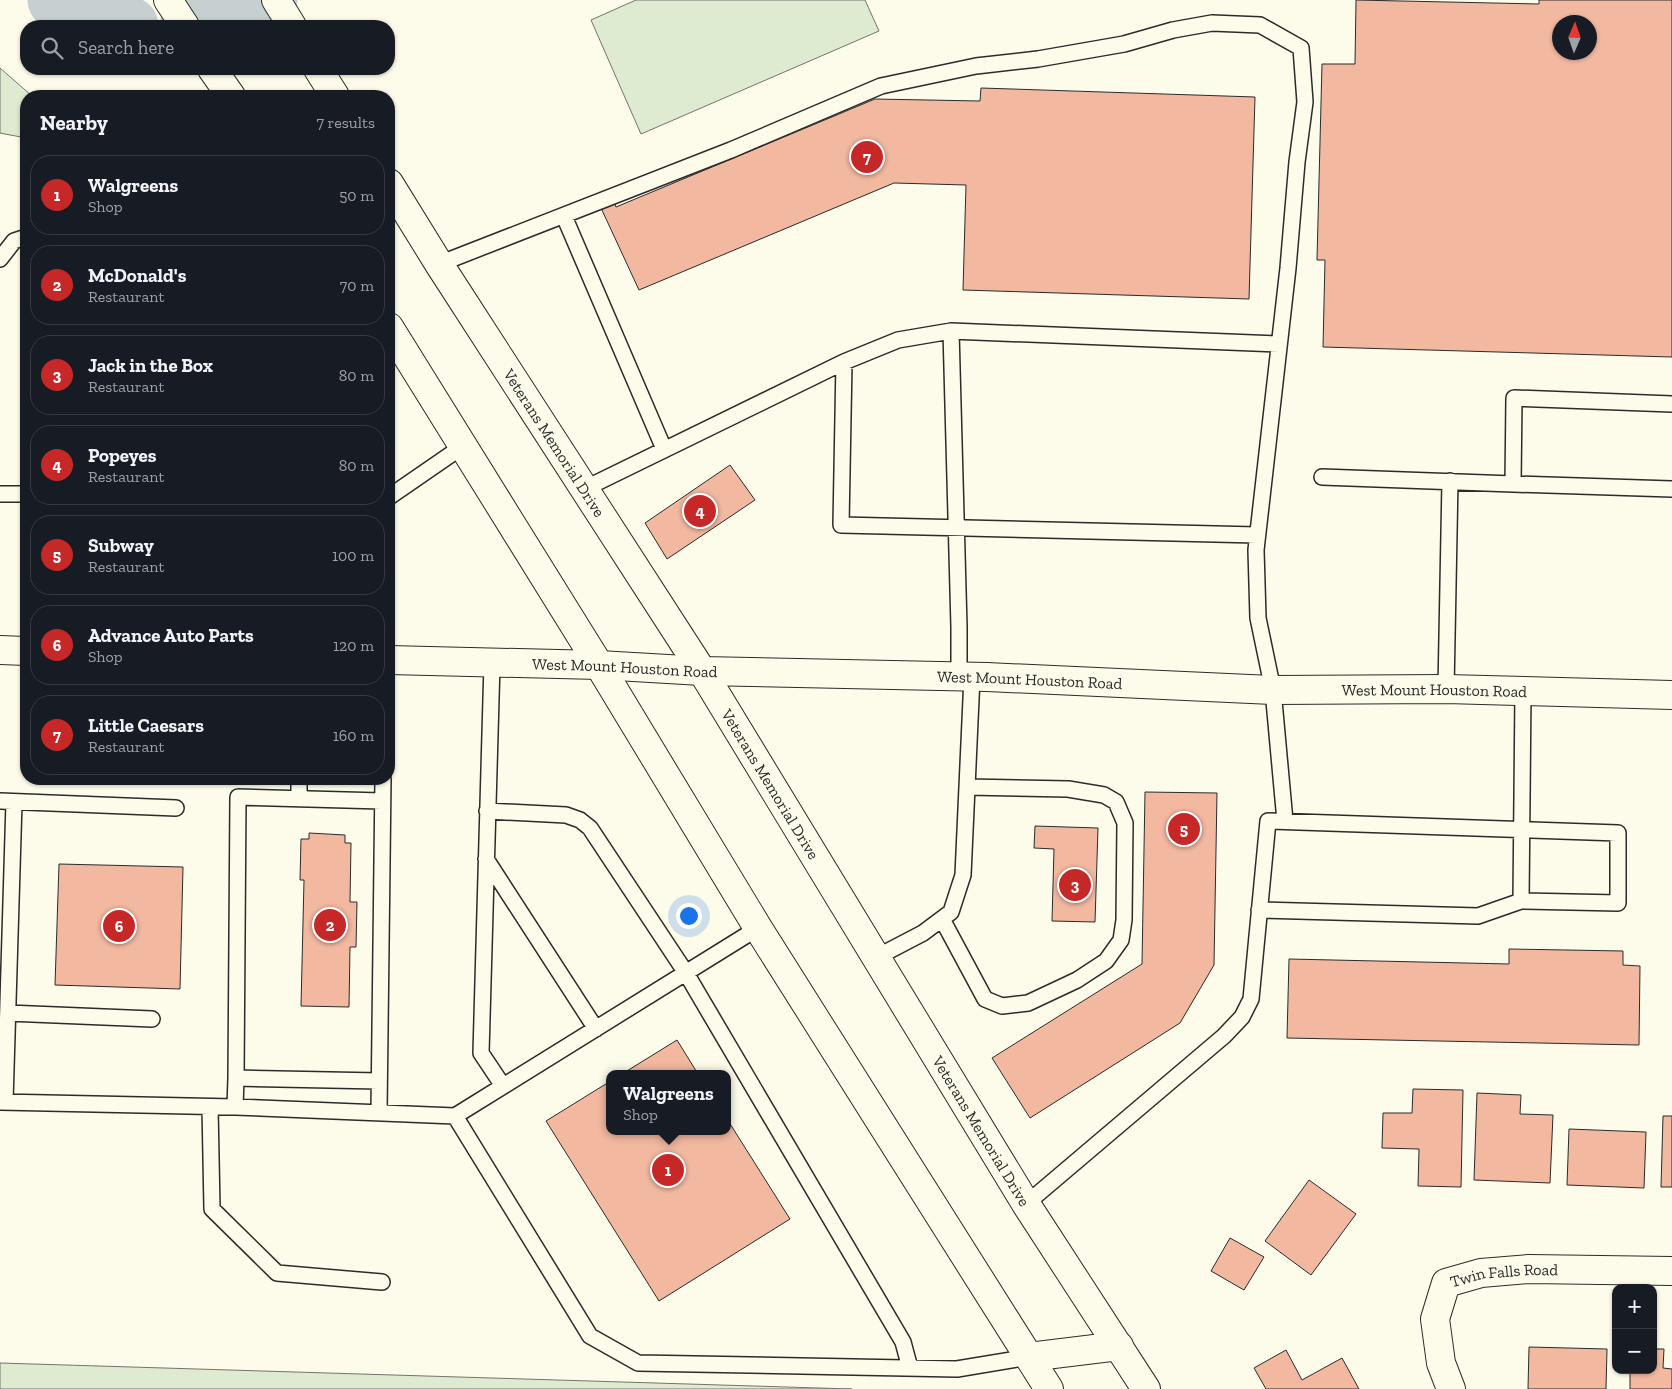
<!DOCTYPE html>
<html lang="en">
<head>
<meta charset="utf-8">
<style>
	body { margin:0; font-family:"Zilla Slab",serif; background:#242831; color:#f1f3f6 }
	.controls { position:absolute; right:15px; bottom:15px; display:grid; overflow:hidden; border-radius:10px; box-shadow:0 1px 4px #0004 }
	.controls button { width:45px; height:45px; display:grid; place-items:center; padding:0; border:0; border-bottom:1px solid #363941; background:#171b24; color:#f1f3f6; font:25px sans-serif }
	.compass { position:absolute; left:1552px; top:15px; width:45px; height:45px; border-radius:50%; background:#171b24; box-shadow:0 1px 4px #0004; rotate:2deg }
	.you { position:absolute; left:688px; top:915px; width:18px; height:18px; margin:-12px; border:4px solid #fff; border-radius:50%; background:#1a73e8; box-shadow:0 0 0 8px #1a73e833 }
	.badge { display:grid; place-items:center; width:32px; height:32px; border-radius:50%; background:#c62828; color:#fff; font-size:16px; font-weight:700 }
	.pin { position:absolute; translate:-50% -50%; border:2px solid #fff; box-shadow:0 1px 5px #0006 }
	.popup { position:absolute; left:606px; top:1070px; width:125px; height:65px; box-sizing:border-box; display:grid; place-content:center; border-radius:10px; background:#171b24; filter:drop-shadow(0 1px 4px #0005); font-size:16px; white-space:nowrap; color:#9ea1a6 }
	.popup b { font-size:19px; color:#f1f3f6 }
	.popup::after { content:''; position:absolute; left:50%; top:100%; margin-left:-10px; border:10px solid transparent; border-top-color:#171b24 }
	.list { margin:0; padding:0; list-style:none }
	h2 { display:flex; justify-content:space-between; align-items:center; height:65px; margin:0; padding:0 20px; font-size:21px }
	h2 small { font-size:16px; font-weight:400; color:#9ea1a6 }
	.list li { display:grid; grid-template-columns:32px 1fr auto; gap:15px; align-items:center; box-sizing:border-box; height:80px; margin:0 10px 10px; padding:0 10px; border:1px solid #363941; border-radius:20px }
	.list b { display:block; font-size:19px; white-space:nowrap }
	.list p { margin:0; font-size:16px; white-space:nowrap; color:#9ea1a6 }
	.list em { font-size:16px; font-style:normal; color:#9ea1a6 }
	.icon { flex:none; width:28px; height:28px; fill:none; stroke:currentColor; stroke-width:2; stroke-linecap:round; stroke-linejoin:round }
	.map { position:relative; flex:none; width:1672px; height:1389px; overflow:hidden }
	.search { position:absolute; background:#171b24; box-shadow:0 1px 4px #0004; left:20px; top:20px; width:375px; height:55px; display:flex; align-items:center; gap:12px; box-sizing:border-box; padding:0 18px; border-radius:20px; color:#9ea1a6; font-size:19px }
	.panel { position:absolute; background:#171b24; box-shadow:0 1px 4px #0004; left:20px; top:90px; width:375px; height:695px; border-radius:20px }
	.map>svg:first-child { display:block }
	.green { fill:#deebd1; stroke:#74746e }
	.lines { fill:none; stroke-linecap:round; stroke-linejoin:round }
	.river { stroke:#c7d0d0; stroke-width:59 }
	.building { fill:#f2b8a0; stroke:#2b2b2b; fill-rule:evenodd }
	.service-casing { stroke:#2b2b2b; stroke-width:18 }
	.minor-casing { stroke:#2b2b2b; stroke-width:30 }
	.secondary-casing { stroke:#2b2b2b; stroke-width:30 }
	.primary-casing { stroke:#2b2b2b; stroke-width:30 }
	.service { stroke:#fdfbea; stroke-width:15 }
	.minor { stroke:#fdfbea; stroke-width:28 }
	.secondary { stroke:#fdfbea; stroke-width:28 }
	.primary { stroke:#fdfbea; stroke-width:28 }
	.labels { text-anchor:middle; dominant-baseline:central; stroke-width:4; stroke-linejoin:round; paint-order:stroke }
	.street-label { font-size:16px; fill:#2b2b2b; stroke:#fdfbea }
</style>
</head>
<body>
<div class="map">
<svg width="1672" height="1389" viewBox="0 0 1672 1389">
	<rect width="100%" height="100%" fill="#fdfbea"/>
	<!-- green -->
	<path class="green" d="M636,0H865L879,31L641,134L591,20Z
		M0,68L32,96H26V138L0,133Z
		M0,1363L852,1389H0Z"/>
	<g class="lines">
		<!-- river -->
		<path class="river" d="M57,0L129,26
			M189,26L204,25L268,0"/>
	</g>
	<!-- building -->
	<path class="building" d="M1356,0L1539,4V0H1672V357L1323,347L1325,260H1317L1322,64H1355ZM1560,22H1590V52H1560Z
		M981,88L1255,97L1249,299L963,290L966,185L894,183L639,290L601,208L614,202L616,207L875,99L980,101Z
		M26,331V419H23Z
		M730,465L755,500L667,559L645,523Z
		M1145,792L1217,793L1214,965L1180,1023L1030,1118L992,1058L1142,964Z
		M1035,826L1098,828L1095,922L1052,921L1054,849L1034,848Z
		M309,833L345,835V843H351L350,902H357L356,947H350L349,1007L301,1006L304,880H300L301,839H309Z
		M59,864L183,867L180,989L55,985Z
		M1509,949L1623,951V965L1640,966L1639,1045L1287,1038L1289,959L1509,964Z
		M677,1040L698,1074H622Z
		M609,1082V1131H727V1119L790,1219L659,1301L546,1121Z
		M1413,1089L1463,1090L1461,1187L1418,1186L1419,1149L1382,1148L1383,1113H1412Z
		M1477,1093L1521,1095L1520,1114L1553,1115L1550,1183L1474,1180Z
		M1663,1116H1672V1187H1661Z
		M1569,1129L1646,1132L1644,1188L1567,1185Z
		M1309,1180L1356,1214L1311,1275L1265,1241Z
		M1230,1238L1264,1257L1244,1290L1211,1271Z
		M1529,1347L1607,1349L1606,1389H1528Z
		M1653,1349H1664L1663,1368L1672,1369V1389H1630V1370H1653Z
		M1286,1350L1302,1380L1342,1358L1359,1389H1266L1254,1368Z"/>
	<g class="lines">
		<defs>
			<path id="service" d="M564,216L664,449
				M0,259L14,241L26,237
				M439,264L731,150L881,86L976,66L1038,59L1124,44L1173,30L1212,23L1260,25L1301,48L1305,102L1297,162L1288,268L1256,550L1258,618L1273,690L1285,821
				M951,331L1279,344
				M844,362L841,525L1257,535
				M1322,477L1513,484L1514,398L1672,404
				M1513,484L1672,489
				M584,489L844,362L898,340L951,331L959,627V677
				M0,494H26
				M389,497L463,446
				M492,663L481,1053L503,1086
				M1446,689L1450,481
				M299,779V798
				M0,801L176,808
				M487,811L566,815L580,820L590,828L686,973L903,1342L910,1368
				M486,859L596,1029
				M1521,901L1523,691
				M942,919L985,999L1002,1006L1028,1003L1077,980L1106,961L1121,940L1124,920L1125,823L1116,802L1104,795L1068,789L967,787
				M877,957L923,933L951,912L963,875L972,677
				M8,1013L152,1019
				M379,1081L236,1078L238,797L382,801
				M0,1102L235,1107L455,1116L590,1336L638,1363L957,1369L1029,1357
				M5,1102L14,802
				M210,1107L212,1209L277,1273L382,1282
				M235,1107L236,1078
				M379,1112L383,779
				M455,1116L758,928
				M1026,1204L1224,1036L1242,1017L1251,999L1268,821L1618,833V903L1521,901L1478,916L1259,910"/>
			<g id="minor">
				<path id="s1" d="M1451,1389L1441,1363L1435,1319L1446,1283L1481,1273L1529,1269L1672,1271"/>
			</g>
			<g id="secondary">
				<path d="M168,0L185,26"/>
				<path d="M276,0L292,26"/>
				<path d="M212,69L231,96"/>
				<path d="M318,69L335,96"/>
				<path id="s2" d="M389,183L439,264L702,671L1026,1204L1146,1389"/>
				<path d="M389,327L599,665L758,928L1049,1389"/>
				<path d="M1029,1357L1119,1346"/>
			</g>
			<g id="primary">
				<path d="M0,650L26,651"/>
				<path id="s3" d="M389,660L599,665L702,671L987,677L1273,690L1446,689L1672,695"/>
			</g>
		</defs>
		<!-- service casing -->
		<use href="#service" class="service-casing"/>
		<!-- minor casing -->
		<use href="#minor" class="minor-casing"/>
		<!-- secondary casing -->
		<use href="#secondary" class="secondary-casing"/>
		<!-- primary casing -->
		<use href="#primary" class="primary-casing"/>
		<!-- service -->
		<use href="#service" class="service"/>
		<!-- minor -->
		<use href="#minor" class="minor"/>
		<!-- secondary -->
		<use href="#secondary" class="secondary"/>
		<!-- primary -->
		<use href="#primary" class="primary"/>
	</g>
	<g class="labels">
		<!-- street labels -->
		<g class="street-label">
			<text stroke="none"><textPath href="#s2" startOffset="308">Veterans Memorial Drive</textPath></text>
			<text stroke="none"><textPath href="#s3" startOffset="236">West Mount Houston Road</textPath></text>
			<text stroke="none"><textPath href="#s3" startOffset="641">West Mount Houston Road</textPath></text>
			<text stroke="none"><textPath href="#s3" startOffset="1046">West Mount Houston Road</textPath></text>
			<text stroke="none"><textPath href="#s2" startOffset="712">Veterans Memorial Drive</textPath></text>
			<text stroke="none"><textPath href="#s2" startOffset="1118">Veterans Memorial Drive</textPath></text>
			<text stroke="none"><textPath href="#s1" startOffset="169">Twin Falls Road</textPath></text>
		</g>
	</g>
</svg>
<div class="controls">
<button>+</button>
<button>−</button>
</div>
<svg class="compass" viewBox="-18 -18 36 36"><path d="M0-13l5 13h-10z" fill="#e53935"/><path d="M0 13l5-13h-10z" fill="#9ea1a6"/></svg>
<div class="you"></div>
<div class="pin badge" style="left:668px;top:1170px">1</div>
<div class="popup"><b>Walgreens</b>Shop</div>
<div class="pin badge" style="left:330px;top:925px">2</div>
<div class="pin badge" style="left:1075px;top:885px">3</div>
<div class="pin badge" style="left:700px;top:511px">4</div>
<div class="pin badge" style="left:1184px;top:829px">5</div>
<div class="pin badge" style="left:119px;top:926px">6</div>
<div class="pin badge" style="left:867px;top:157px">7</div>
<div class="search"><svg class="icon" aria-label="search" viewBox="0 0 24 24"><circle cx="10" cy="10" r="6"/><path d="M15 15l6 6"/></svg>Search here</div>
<section class="panel">
<h2>Nearby<small>7 results</small></h2>
<ul class="list">
<li><span class="badge">1</span><div><b>Walgreens</b><p>Shop</p></div><em>50 m</em></li>
<li><span class="badge">2</span><div><b>McDonald's</b><p>Restaurant</p></div><em>70 m</em></li>
<li><span class="badge">3</span><div><b>Jack in the Box</b><p>Restaurant</p></div><em>80 m</em></li>
<li><span class="badge">4</span><div><b>Popeyes</b><p>Restaurant</p></div><em>80 m</em></li>
<li><span class="badge">5</span><div><b>Subway</b><p>Restaurant</p></div><em>100 m</em></li>
<li><span class="badge">6</span><div><b>Advance Auto Parts</b><p>Shop</p></div><em>120 m</em></li>
<li><span class="badge">7</span><div><b>Little Caesars</b><p>Restaurant</p></div><em>160 m</em></li>
</ul>
</section>
</div>
</body>
</html>
